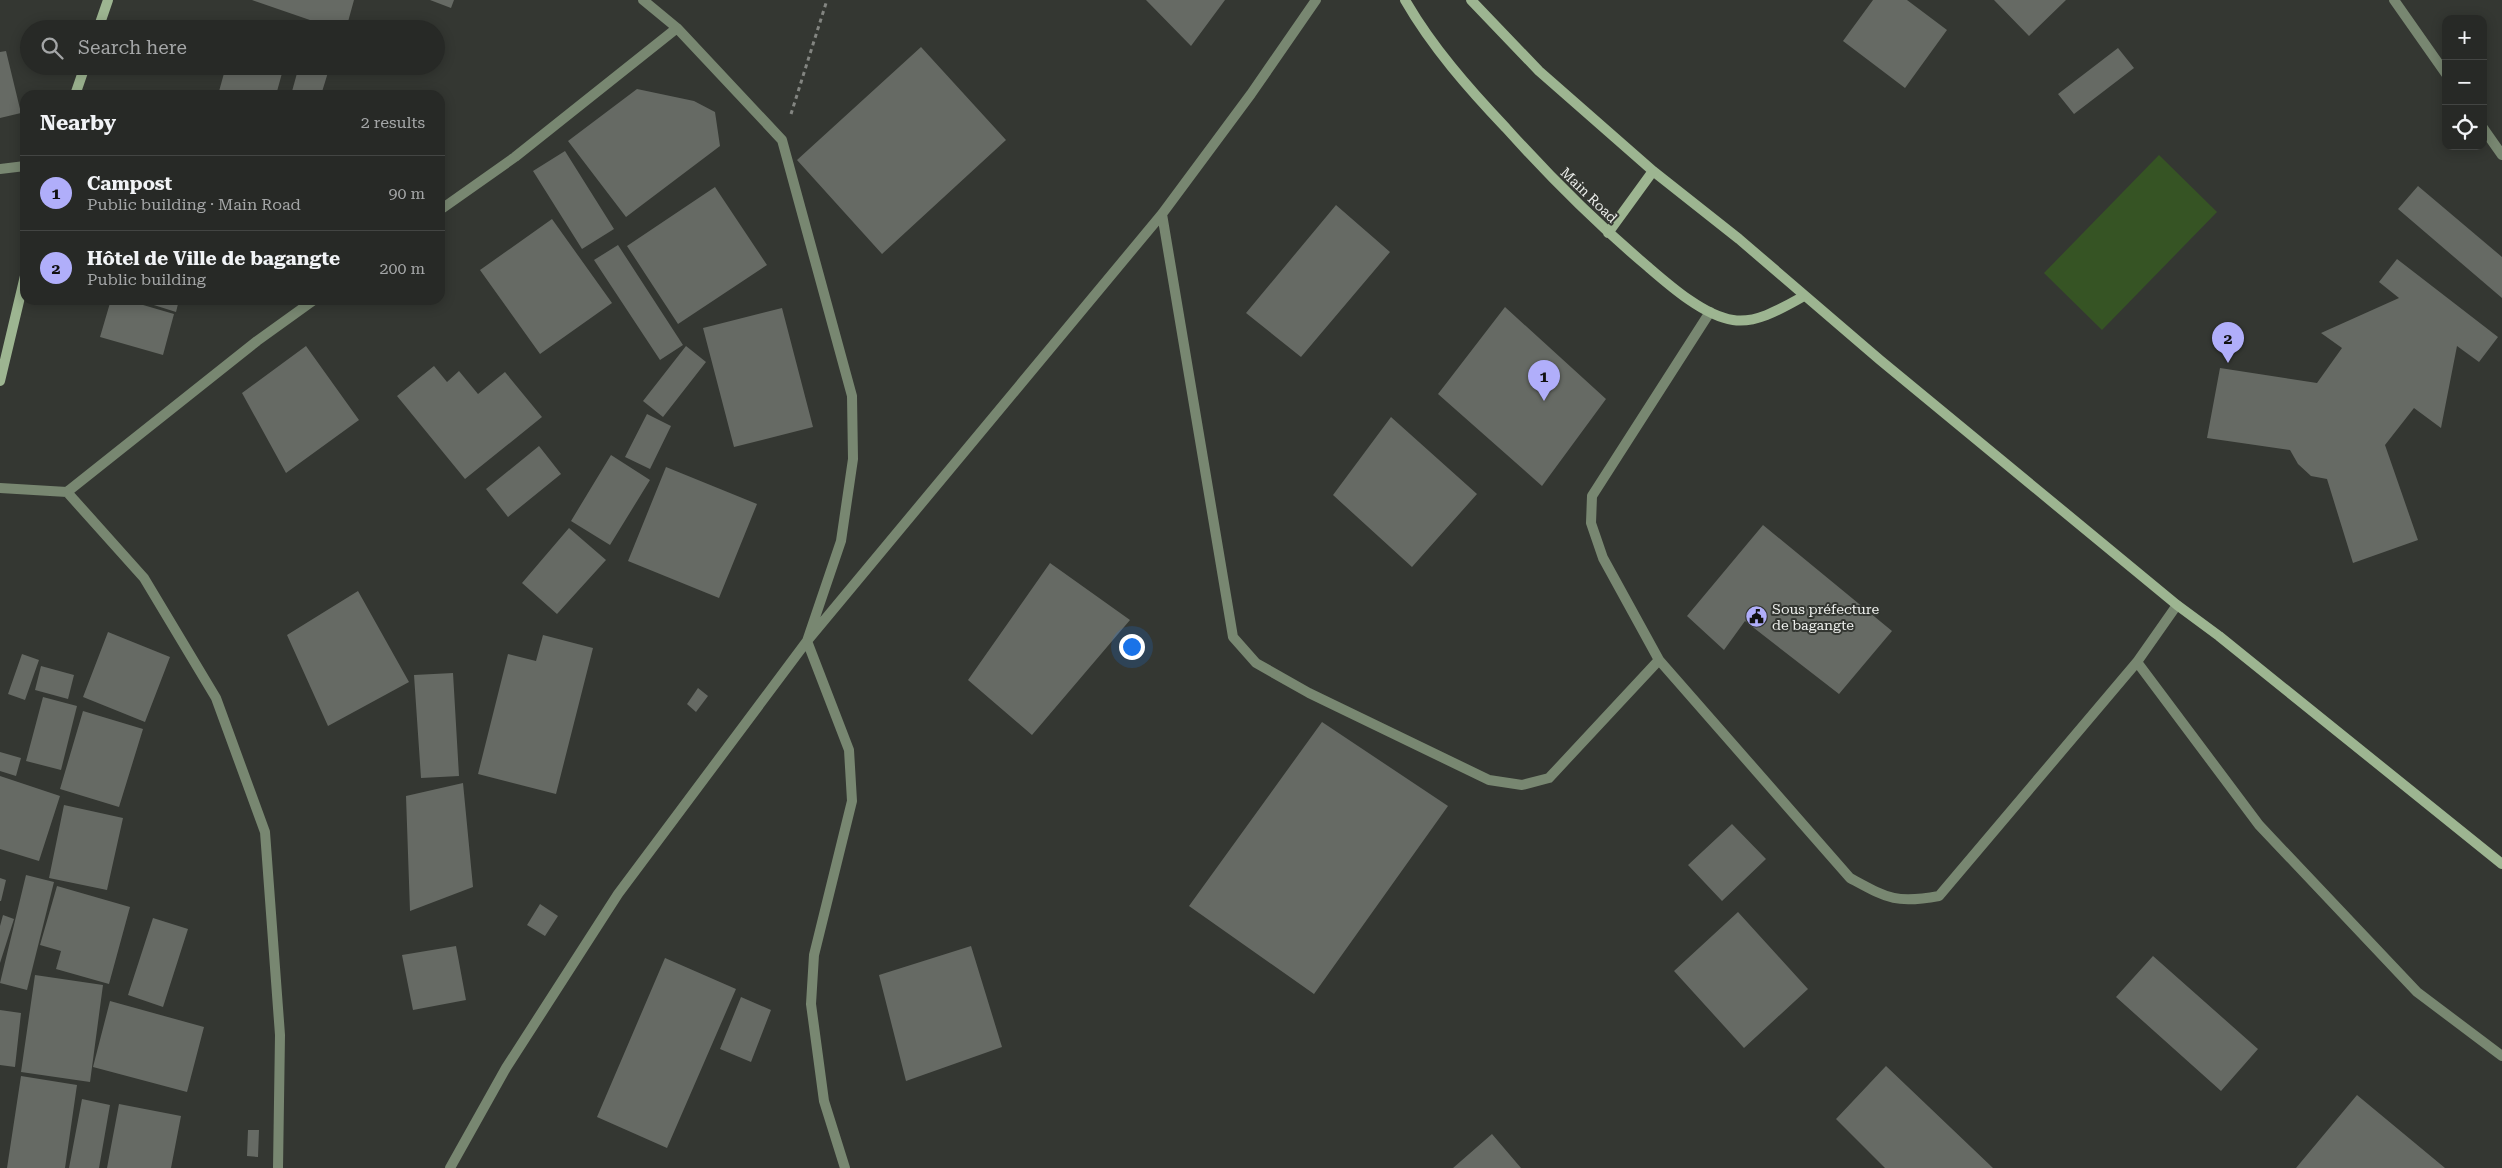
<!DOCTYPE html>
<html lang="en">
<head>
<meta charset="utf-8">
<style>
	body { margin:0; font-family:"Roboto Serif",serif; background:#2f312e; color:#f1f3f6 }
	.controls { position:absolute; right:15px; top:15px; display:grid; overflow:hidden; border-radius:10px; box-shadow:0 2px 12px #0003 }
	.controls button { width:45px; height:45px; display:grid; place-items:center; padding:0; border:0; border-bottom:1px solid #434543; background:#272926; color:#f1f3f6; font:25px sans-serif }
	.you { position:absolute; left:1131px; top:646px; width:18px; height:18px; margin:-12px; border:4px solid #fff; border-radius:50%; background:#1a73e8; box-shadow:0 0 0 8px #1a73e833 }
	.badge { display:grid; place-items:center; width:32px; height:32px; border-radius:50%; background:#b0aefa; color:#111; font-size:16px; font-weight:700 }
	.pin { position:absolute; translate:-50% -41px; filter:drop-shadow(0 1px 2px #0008) }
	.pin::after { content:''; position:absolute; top:26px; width:18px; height:15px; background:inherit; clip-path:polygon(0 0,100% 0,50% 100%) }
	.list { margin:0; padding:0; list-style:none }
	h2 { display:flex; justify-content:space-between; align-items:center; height:65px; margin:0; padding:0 20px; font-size:21px }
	h2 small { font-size:16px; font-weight:400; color:#a4a6a7 }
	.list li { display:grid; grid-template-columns:32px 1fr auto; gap:15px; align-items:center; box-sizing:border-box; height:75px; padding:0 20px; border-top:1px solid #434543 }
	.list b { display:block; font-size:19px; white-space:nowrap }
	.list p { margin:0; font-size:16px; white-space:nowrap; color:#a4a6a7 }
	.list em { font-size:16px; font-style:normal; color:#a4a6a7 }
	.icon { flex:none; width:28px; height:28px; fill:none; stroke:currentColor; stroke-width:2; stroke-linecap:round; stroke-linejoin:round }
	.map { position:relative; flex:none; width:2502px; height:1168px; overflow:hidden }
	.search { position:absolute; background:#272926; box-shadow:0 2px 12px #0003; left:20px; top:20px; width:425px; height:55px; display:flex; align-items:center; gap:12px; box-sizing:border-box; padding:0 18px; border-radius:28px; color:#a4a6a7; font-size:19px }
	.panel { position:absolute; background:#272926; box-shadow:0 2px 12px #0003; left:20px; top:90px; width:425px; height:215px; border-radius:15px }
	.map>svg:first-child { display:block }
	.green { fill:#365424 }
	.building { fill:#666a64 }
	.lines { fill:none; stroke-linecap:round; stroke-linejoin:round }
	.path { stroke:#838581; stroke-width:3; stroke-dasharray:4 4; stroke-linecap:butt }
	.street { stroke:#788771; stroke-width:10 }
	.secondary { stroke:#9db591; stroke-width:10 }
	.labels { text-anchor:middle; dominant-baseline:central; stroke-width:4; stroke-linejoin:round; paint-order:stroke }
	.street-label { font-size:14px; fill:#edefec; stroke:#343732 }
	.poi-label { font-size:14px; fill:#edefec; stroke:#343732; text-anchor:start }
</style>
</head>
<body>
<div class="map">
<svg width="2502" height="1168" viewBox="0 0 2502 1168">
	<rect width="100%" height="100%" fill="#343732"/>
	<!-- green -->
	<path class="green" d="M2159,155L2217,212L2102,330L2044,273Z"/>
	<!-- building -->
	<path class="building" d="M252,0H354L346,29H336Z
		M430,0H454L451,8Z
		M1146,0H1225L1191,46Z
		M1873,0H1907L1947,30L1905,88L1843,41Z
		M1994,0H2066L2029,36Z
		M921,47L1006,140L882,254L797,160Z
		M2118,48L2134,68L2074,114L2058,94Z
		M6,51L21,113L0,118V52Z
		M226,66H284L276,95H218Z
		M299,66H330L321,95H291Z
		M637,89L694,101L715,112L720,146L626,217L568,141Z
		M565,151L614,229L582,249L533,171Z
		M2418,186L2502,257V298L2398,209Z
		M715,187L767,265L678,324L627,246Z
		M1336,205L1390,252L1301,357L1246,313Z
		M552,219L612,303L540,354L480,270Z
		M618,245L683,345L660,360L594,260Z
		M2397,259L2498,337L2479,362L2457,346L2441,428L2414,408L2385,445L2418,540L2353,563L2327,479L2311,476L2298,464L2290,450L2207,438L2220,368L2317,383L2342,348L2321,333L2399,298L2379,282Z
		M103,300H126L174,314L163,355L100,337L110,303Z
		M138,300H179L176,312Z
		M1505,307L1606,399L1542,486L1438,394Z
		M782,308L813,427L734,447L703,328Z
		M306,346L359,420L286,473L242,393Z
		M686,346L706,362L663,417L643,401Z
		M434,366L447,382L459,371L478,394L505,372L542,417L465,479L397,396Z
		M647,414L671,426L650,469L625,457Z
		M1391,417L1477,494L1412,567L1333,495Z
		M539,446L561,474L508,517L486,489Z
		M611,455L650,480L610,545L571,521Z
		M666,467L757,504L719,598L628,561Z
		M1763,525L1892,631L1839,694L1745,621L1724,650L1687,616Z
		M569,528L606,560L557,614L522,583Z
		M1050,563L1130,620L1032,735L968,680Z
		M358,591L409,682L328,726L287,635Z
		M108,632L170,657L145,722L83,697Z
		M543,635L593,648L556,794L478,774L508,654L536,661Z
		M22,654L39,660L25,700L8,694Z
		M41,666L74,675L68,699L35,690Z
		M453,673L459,776L421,778L414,675Z
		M698,688L708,696L696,712L687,704Z
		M43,697L77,706L61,770L26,761Z
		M83,711L143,729L119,807L60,789Z
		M1322,722L1448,806L1314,994L1189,906Z
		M0,752L21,758L16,776L0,771Z
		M0,776L60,796L39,861L0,849Z
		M463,783L473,887L410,911L406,796Z
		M64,805L123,818L107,890L49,878Z
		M1732,824L1766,859L1722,901L1688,865Z
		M26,875L54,882L27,990L0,983Z
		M0,878L6,880L1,901H0Z
		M57,886L130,907L109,984L56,969L61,951L40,945Z
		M540,904L558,916L545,936L527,925Z
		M1738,912L1808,989L1744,1048L1674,971Z
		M3,915L14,919L0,963V926Z
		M153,918L188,929L163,1007L128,995Z
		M456,946L466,1000L413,1010L402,955Z
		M971,946L1002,1047L906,1081L879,975Z
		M2153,956L2258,1049L2221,1091L2116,997Z
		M665,958L736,989L667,1148L597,1117Z
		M35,975L103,985L90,1082L21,1072Z
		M741,997L771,1010L751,1062L720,1049Z
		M110,1001L204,1027L187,1092L93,1067Z
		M0,1010L21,1013L15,1067L0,1065Z
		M1886,1066L1993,1168H1885L1836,1119Z
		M21,1076L77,1085L65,1168H7Z
		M2357,1095L2445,1168H2296Z
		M82,1099L110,1105L99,1168H69Z
		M119,1104L181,1116L171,1168H107Z
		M248,1130H259L258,1157L247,1156Z
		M1492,1134L1521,1168H1453Z"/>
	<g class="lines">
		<!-- path -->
		<path class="path" d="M791,114L827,0"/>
		<!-- street -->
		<path class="street" d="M643,0L677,28
			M2394,0L2446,74
			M2483,128L2502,155
			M0,169L25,166
			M440,210L515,157L677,28L782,140L852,396L853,459L841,541L807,641L849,750L852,801L814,955L811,1004L824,1101L845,1168
			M1162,214L1233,637L1256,663L1309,693L1489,780L1522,785L1549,778L1659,660
			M1710,312L1592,496L1591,523L1603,558L1659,660L1850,878C1887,898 1895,904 1939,896L2137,662L2177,605
			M0,488L67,492L144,578L216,698L265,832L280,1035L278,1168
			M67,492L257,341L314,300
			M2137,662L2259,825L2417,992L2502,1056
			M450,1168L506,1068L618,894L807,641L1162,214L1251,94L1316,0"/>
		<!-- secondary -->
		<path class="secondary" d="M1405,0C1432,47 1469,89 1506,128C1550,177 1596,223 1647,266C1669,285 1704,316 1733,320C1757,324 1784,307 1804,296
			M1471,0L1539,71L1653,171L1739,239L1880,360L2177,605L2219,636L2502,864
			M98,29L108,0
			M75,95L85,66
			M1608,233L1653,171
			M0,381L25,276"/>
	</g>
	<!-- icons -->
	<defs>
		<symbol id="civic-disc" viewBox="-11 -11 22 22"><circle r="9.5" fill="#b0aefa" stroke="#343732"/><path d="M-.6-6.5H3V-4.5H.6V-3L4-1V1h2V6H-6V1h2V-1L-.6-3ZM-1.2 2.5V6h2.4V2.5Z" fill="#111"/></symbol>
	</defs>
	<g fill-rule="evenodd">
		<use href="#civic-disc" x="1744" y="604" width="25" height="25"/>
	</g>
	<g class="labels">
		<!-- street labels -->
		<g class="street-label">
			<text transform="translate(1589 195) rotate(44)">Main Road</text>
		</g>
		<!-- poi labels -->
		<g class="poi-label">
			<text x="1772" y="609">Sous préfecture<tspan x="1772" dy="16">de bagangte</tspan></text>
		</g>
	</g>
</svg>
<div class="controls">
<button>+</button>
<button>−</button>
<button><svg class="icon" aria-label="locate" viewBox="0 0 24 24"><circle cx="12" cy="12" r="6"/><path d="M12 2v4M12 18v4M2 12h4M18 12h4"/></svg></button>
</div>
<div class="you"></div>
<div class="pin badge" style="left:1544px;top:401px">1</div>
<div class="pin badge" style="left:2228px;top:363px">2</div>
<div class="search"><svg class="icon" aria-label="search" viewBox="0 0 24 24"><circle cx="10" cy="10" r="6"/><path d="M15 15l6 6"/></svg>Search here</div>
<section class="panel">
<h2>Nearby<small>2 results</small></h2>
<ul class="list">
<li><span class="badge">1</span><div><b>Campost</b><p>Public building · Main Road</p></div><em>90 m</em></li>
<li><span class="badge">2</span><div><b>Hôtel de Ville de bagangte</b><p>Public building</p></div><em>200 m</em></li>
</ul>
</section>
</div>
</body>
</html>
